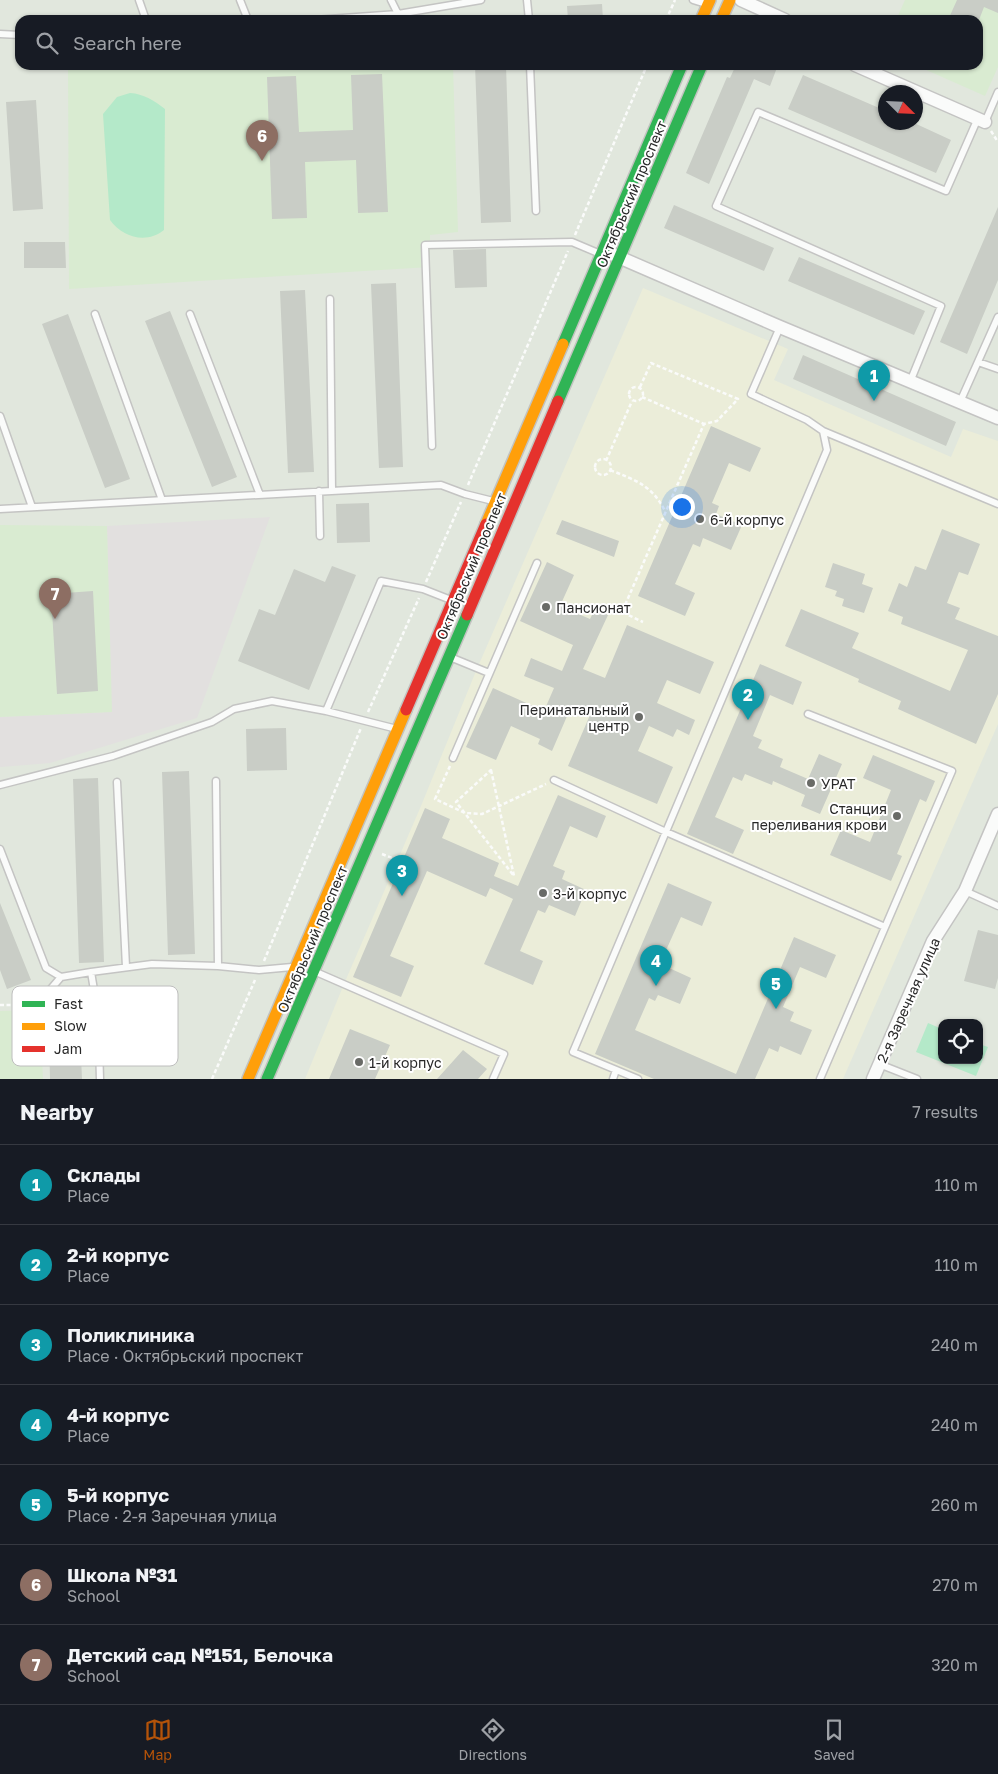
<!DOCTYPE html>
<html lang="en">
<head>
<meta charset="utf-8">
<style>
	body { margin:0; font-family:"Golos Text",sans-serif; background:#242831; color:#f1f3f6 }
	.controls { position:absolute; right:15px; bottom:15px; display:grid; overflow:hidden; border-radius:10px; box-shadow:0 1px 4px #0004 }
	.controls button { width:45px; height:45px; display:grid; place-items:center; padding:0; border:0; border-bottom:1px solid #363941; background:#171b24; color:#f1f3f6; font:25px sans-serif }
	.compass { position:absolute; left:878px; top:85px; width:45px; height:45px; border-radius:50%; background:#171b24; box-shadow:0 1px 4px #0004; rotate:114deg }
	.you { position:absolute; left:681px; top:506px; width:18px; height:18px; margin:-12px; border:4px solid #fff; border-radius:50%; background:#1a73e8; box-shadow:0 0 0 8px #1a73e833 }
	.badge { display:grid; place-items:center; width:32px; height:32px; border-radius:50%; background:#b45309; color:#fff; font-size:16px; font-weight:700 }
	.pin { position:absolute; translate:-50% -41px; filter:drop-shadow(0 1px 2px #0008) }
	.pin::after { content:''; position:absolute; top:26px; width:18px; height:15px; background:inherit; clip-path:polygon(0 0,100% 0,50% 100%) }
	.list { margin:0; padding:0; list-style:none }
	h2 { display:flex; justify-content:space-between; align-items:center; height:65px; margin:0; padding:0 20px; font-size:21px }
	h2 small { font-size:16px; font-weight:400; color:#9ea1a6 }
	.list li { display:grid; grid-template-columns:32px 1fr auto; gap:15px; align-items:center; box-sizing:border-box; height:80px; padding:0 20px; border-top:1px solid #363941 }
	.list b { display:block; font-size:19px; white-space:nowrap }
	.list p { margin:0; font-size:16px; white-space:nowrap; color:#9ea1a6 }
	.list em { font-size:16px; font-style:normal; color:#9ea1a6 }
	.icon { flex:none; width:28px; height:28px; fill:none; stroke:currentColor; stroke-width:2; stroke-linecap:round; stroke-linejoin:round }
	.map { position:relative; flex:none; width:998px; height:1079px; overflow:hidden }
	.search { position:absolute; background:#171b24; box-shadow:0 1px 4px #0004; left:15px; right:15px; top:15px; height:55px; display:flex; align-items:center; gap:12px; box-sizing:border-box; padding:0 18px; border-radius:15px; color:#9ea1a6; font-size:19px }
	.sheet { height:625px; background:#171b24 }
	nav { display:flex; justify-content:space-around; align-items:center; box-sizing:border-box; height:70px; border-top:1px solid #363941; background:#171b24; font-size:14px; color:#9ea1a6 }
	nav a { display:grid; justify-items:center; gap:2px }
	nav .on { color:#b45309 }
	.map>svg:first-child { display:block }
	.industrial { fill:#e2e0df }
	.education { fill:#d9ebd1 }
	.medical { fill:#ebedd9 }
	.pitch { fill:#b4e9c9 }
	.building { fill:#c9cdc6 }
	.lines { fill:none; stroke-linecap:round; stroke-linejoin:round }
	.lane-casing { stroke:#c4c4c3; stroke-width:9 }
	.street-casing { stroke:#c4c4c3; stroke-width:15 }
	.fast-casing { stroke:#c2c3c0; stroke-width:14 }
	.slow-casing { stroke:#c2c3c0; stroke-width:14 }
	.jam-casing { stroke:#c2c3c0; stroke-width:14 }
	.path { stroke:#fafbfa; stroke-width:2.5; stroke-dasharray:4 2.5; stroke-linecap:butt }
	.lane { stroke:#fafbfa; stroke-width:6 }
	.street { stroke:#fafbfa; stroke-width:12 }
	.fast { stroke:#30b455; stroke-width:11 }
	.slow { stroke:#ff9f0a; stroke-width:11 }
	.jam { stroke:#e5322d; stroke-width:11 }
	.poi-dot { fill:#696b67; stroke:#fff; stroke-width:2 }
	.labels { text-anchor:middle; dominant-baseline:central; stroke-width:4; stroke-linejoin:round; paint-order:stroke }
	.street-label { font-size:14px; fill:#282828; stroke:#fff }
	.poi-label { font-size:14px; fill:#282828; stroke:#fff; text-anchor:start }
	.key { fill:#fff; stroke:#bebebe; stroke-width:1 }
	.key-label { font-size:14px; fill:#282828 }
</style>
</head>
<body>
<div class="map">
<svg width="998" height="1079" viewBox="0 0 998 1079">
	<rect width="100%" height="100%" fill="#e1e7dd"/>
	<!-- industrial -->
	<path class="industrial" d="M270,517L197,718L50,763L0,767V717L111,712L107,526Z"/>
	<!-- education -->
	<path class="education" d="M905,0H998V67L985,96L915,65H978V20H896Z
		M135,65H453L458,232L430,235V267L69,289L68,70Z
		M0,525L107,526L112,712L0,717Z
		M32,1010L33,1018H40L43,1079H0V1011Z"/>
	<!-- medical -->
	<path class="medical" d="M643,288L788,349L774,380L951,457L963,429L998,441V724L843,1079H305L344,984L421,806L476,671Z"/>
	<!-- pitch -->
	<path class="pitch" d="M130,93C144,94 153,100 165,109L164,230C147,244 123,238 110,220L103,114L117,97Z
		M928,1023L942,1029V1060H979V1044L988,1047L976,1076L916,1052Z"/>
	<!-- building -->
	<path class="building" d="M957,0H998V13L984,7L979,20H948Z
		M602,4L603,20H568L567,6Z
		M475,65H506L511,222L481,223Z
		M736,65H778L770,86L754,79L709,184L686,173L727,77L730,78Z
		M382,74L388,212L358,213L356,160L305,162L307,218L272,219L267,77L296,76L299,132L353,130L351,75Z
		M803,75L886,111V122H912L951,140L936,173L788,109Z
		M36,100L43,209L13,211L6,102Z
		M674,205L774,248L764,271L664,228Z
		M998,207V280L967,354L940,342Z
		M24,242H65L66,268H24Z
		M486,249L487,287L455,288L453,250Z
		M799,257L925,311L914,335L788,281Z
		M396,283L403,467L379,468L371,284Z
		M305,290L314,472L288,473L280,291Z
		M170,311L237,477L212,487L145,321Z
		M68,314L130,479L105,488L42,324Z
		M803,355L956,422L946,446L793,379Z
		M711,426L761,448L750,472L729,463L712,503L719,506L716,514L742,525L731,550L703,538L700,547L693,544L675,584L695,593L685,616L638,596Z
		M369,503L370,542L337,543L336,504Z
		M562,520L619,541L614,557L556,534Z
		M942,529L980,544L968,575L959,572L947,603L960,608L955,619L998,636V694L976,744L898,709L901,701L858,682L859,679L785,646L801,609L859,633L852,648L950,691L968,650L901,624L903,617L888,611L899,583L907,587L915,566L926,570Z
		M547,562L574,575L560,606L590,619L595,609L608,615L583,669L605,678L627,625L714,662L700,694L667,680L657,703L695,720L689,735L677,729L673,737L649,726L638,751L673,767L657,804L568,766L590,715L571,707L552,751L538,744L540,739L511,726L496,760L466,747L493,688L544,711L554,688L524,676L531,658L562,671L573,645L520,621Z
		M833,563L865,574L862,584L873,588L864,613L842,606L844,599L835,596L837,591L825,587Z
		M332,566L356,575L309,690L238,661L259,609L275,615L294,569L325,582Z
		M93,591L98,691L57,694L51,594Z
		M760,664L802,682L793,705L770,695L753,736L762,740L758,748L783,759L780,767L808,779L819,754L842,764L820,814L801,806L805,795L773,781L772,785L745,774L742,781L733,777L715,817L744,830L733,854L687,834Z
		M286,728L287,770L247,771L246,729Z
		M873,755L935,781L926,802L920,799L897,854L902,856L891,881L830,855L841,830L870,842L891,790L863,778Z
		M189,771L195,954L168,955L162,772Z
		M98,778L104,962L79,963L73,779Z
		M558,795L606,816L597,838L570,826L553,866L565,871L562,879L586,890L575,916L549,905L545,913L538,910L520,951L543,961L533,985L484,964L513,899L490,888L486,897L427,871L390,956L414,966L401,997L353,977L425,808L450,819L442,838L499,863L494,876L518,886Z
		M668,883L712,902L702,926L681,917L663,957L670,960L667,967L691,978L680,1004L658,995L655,1001L649,998L635,1030L736,1074L794,937L836,955L826,978L800,967L783,1007L794,1012L790,1021L812,1030L801,1055L780,1046L778,1052L769,1048L755,1079H654L595,1054Z
		M0,903L31,980L7,989L0,970Z
		M978,930L998,935V978L995,989L964,981Z
		M350,1029L390,1045L375,1079H329Z
		M80,1033L82,1079H50L49,1034Z
		M463,1050L487,1069L478,1079H437Z"/>
	<g class="lines">
		<defs>
			<path id="lane" d="M139,0L146,20
				M240,0L248,20
				M391,0L398,14
				M527,0L529,20
				M693,0L706,4
				M315,20L398,14L481,0
				M0,34L20,35
				M530,65L536,211
				M985,122L998,92
				M330,299L332,491
				M95,314L162,500
				M190,314L260,495
				M978,362L998,369
				M910,382L941,306L716,206L758,112L946,191L978,118
				M960,402L998,317
				M0,416L32,507
				M823,431L998,504
				M432,446L425,245L572,242L598,253
				M319,491L320,536
				M0,509L441,485L465,494L493,501
				M450,657L489,673
				M326,711L381,581L423,589L451,600
				M808,714L952,771L820,1079
				M453,758L537,563
				M554,780L666,832L885,927
				M216,781L218,966
				M117,782L126,967
				M0,785L113,756L212,722L234,709L272,701L326,711L397,729
				M0,849L46,968L61,977
				M965,891L998,906
				M316,972L504,1054L493,1079
				M37,1005L61,977L91,972
				M110,1013L98,1014L91,972L152,964L218,966L259,970L292,967
				M99,1046L100,1079
				M879,1064L917,1079
				M613,1079L616,1070
				M638,1079L573,1052L827,450L823,431L807,420L751,394L780,327"/>
			<path id="street" d="M741,0L785,20
				M855,65L985,122
				M614,255L780,327L998,418
				M873,1079L933,941L965,891L998,814"/>
			<path id="fast" d="M563,344L682,65
				M558,401L702,65
				M267,1079L467,615"/>
			<path id="slow" d="M701,20L710,0
				M721,20L730,0
				M486,524L563,344
				M248,1079L406,710"/>
			<path id="jam" d="M467,615L558,401
				M406,710L486,524"/>
		</defs>
		<!-- lane casing -->
		<use href="#lane" class="lane-casing"/>
		<!-- street casing -->
		<use href="#street" class="street-casing"/>
		<!-- fast casing -->
		<use href="#fast" class="fast-casing"/>
		<!-- slow casing -->
		<use href="#slow" class="slow-casing"/>
		<!-- jam casing -->
		<use href="#jam" class="jam-casing"/>
		<!-- path -->
		<path class="path" d="M666,20L675,0
			M991,131L998,142
			M575,235L647,65
			M629 394a7 7 0 1 1 14 0a7 7 0 1 1-14 0Z
			M640,387L651,363L738,399L717,421L704,424L622,612L643,622
			M642,397L704,424
			M595 467a8 8 0 1 1 16 0a8 8 0 1 1-16 0Z
			M606,461L632,401
			M610,470C635,480 652,485 665,511
			M468,485L568,251
			M426,582L461,502
			M368,712L419,598
			M450,766L435,799L465,813L482,814L546,784
			M491,770L514,876L456,802Z
			M382,854L402,862
			M264,961L361,728
			M0,1005H28
			M212,1079L255,980"/>
		<!-- lane -->
		<use href="#lane" class="lane"/>
		<!-- street -->
		<use href="#street" class="street"/>
		<!-- fast -->
		<use href="#fast" class="fast"/>
		<!-- slow -->
		<use href="#slow" class="slow"/>
		<!-- jam -->
		<use href="#jam" class="jam"/>
	</g>
	<!-- markers -->
	<g class="poi-dot">
		<circle cx="700" cy="519" r="5"/>
		<circle cx="546" cy="607" r="5"/>
		<circle cx="639" cy="717" r="5"/>
		<circle cx="811" cy="783" r="5"/>
		<circle cx="897" cy="816" r="5"/>
		<circle cx="543" cy="893" r="5"/>
		<circle cx="359" cy="1062" r="5"/>
	</g>
	<g class="labels">
		<!-- street labels -->
		<g class="street-label">
			<text transform="translate(631 194) rotate(-67)">Октябрьский проспект</text>
			<text transform="translate(471 566) rotate(-67)">Октябрьский проспект</text>
			<text transform="translate(312 939) rotate(-67)">Октябрьский проспект</text>
			<text transform="translate(908 1000) rotate(-66)">2-я Заречная улица</text>
		</g>
		<!-- poi labels -->
		<g class="poi-label">
			<text x="710" y="519">6-й корпус</text>
			<text x="556" y="607">Пансионат</text>
			<text x="629" y="709" text-anchor="end">Перинатальный<tspan x="629" dy="16">центр</tspan></text>
			<text x="821" y="783">УРАТ</text>
			<text x="887" y="808" text-anchor="end">Станция<tspan x="887" dy="16">переливания крови</tspan></text>
			<text x="553" y="893">3-й корпус</text>
			<text x="369" y="1062">1-й корпус</text>
		</g>
	</g>
	<!-- legend -->
	<rect x="12" y="986" width="166" height="80" rx="8" class="key"/>
	<rect x="22" y="1001" width="23" height="6" fill="#30b455"/>
	<rect x="22" y="1023" width="23" height="7" fill="#ff9f0a"/>
	<rect x="22" y="1046" width="23" height="6" fill="#e5322d"/>
	<g class="key-label">
		<text x="54" y="1009">Fast</text>
		<text x="54" y="1031">Slow</text>
		<text x="54" y="1054">Jam</text>
	</g>
</svg>
<div class="controls">
<button><svg class="icon" aria-label="locate" viewBox="0 0 24 24"><circle cx="12" cy="12" r="6"/><path d="M12 2v4M12 18v4M2 12h4M18 12h4"/></svg></button>
</div>
<svg class="compass" viewBox="-18 -18 36 36"><path d="M0-13l5 13h-10z" fill="#e53935"/><path d="M0 13l5-13h-10z" fill="#9ea1a6"/></svg>
<div class="you"></div>
<div class="pin badge" style="left:874px;top:401px;background:#0f9aa8">1</div>
<div class="pin badge" style="left:748px;top:720px;background:#0f9aa8">2</div>
<div class="pin badge" style="left:402px;top:896px;background:#0f9aa8">3</div>
<div class="pin badge" style="left:656px;top:986px;background:#0f9aa8">4</div>
<div class="pin badge" style="left:776px;top:1009px;background:#0f9aa8">5</div>
<div class="pin badge" style="left:262px;top:161px;background:#8d6e63">6</div>
<div class="pin badge" style="left:55px;top:619px;background:#8d6e63">7</div>
<div class="search"><svg class="icon" aria-label="search" viewBox="0 0 24 24"><circle cx="10" cy="10" r="6"/><path d="M15 15l6 6"/></svg>Search here</div>
</div>
<section class="sheet">
<h2>Nearby<small>7 results</small></h2>
<ul class="list">
<li><span class="badge" style="background:#0f9aa8">1</span><div><b>Склады</b><p>Place</p></div><em>110 m</em></li>
<li><span class="badge" style="background:#0f9aa8">2</span><div><b>2-й корпус</b><p>Place</p></div><em>110 m</em></li>
<li><span class="badge" style="background:#0f9aa8">3</span><div><b>Поликлиника</b><p>Place · Октябрьский проспект</p></div><em>240 m</em></li>
<li><span class="badge" style="background:#0f9aa8">4</span><div><b>4-й корпус</b><p>Place</p></div><em>240 m</em></li>
<li><span class="badge" style="background:#0f9aa8">5</span><div><b>5-й корпус</b><p>Place · 2-я Заречная улица</p></div><em>260 m</em></li>
<li><span class="badge" style="background:#8d6e63">6</span><div><b>Школа №31</b><p>School</p></div><em>270 m</em></li>
<li><span class="badge" style="background:#8d6e63">7</span><div><b>Детский сад №151, Белочка</b><p>School</p></div><em>320 m</em></li>
</ul>
</section>
<nav>
<a class="on"><svg class="icon" aria-label="map" viewBox="0 0 24 24"><path d="M3 6l6-2 6 2 6-2v14l-6 2-6-2-6 2zM9 4v14M15 6v14"/></svg>Map</a>
<a><svg class="icon" aria-label="directions" viewBox="0 0 24 24"><path d="M12 3l9 9-9 9-9-9zM9 14v-3h6M13 9l2 2-2 2"/></svg>Directions</a>
<a><svg class="icon" aria-label="saved" viewBox="0 0 24 24"><path d="M7 4h10v16l-5-4-5 4z"/></svg>Saved</a>
</nav>
</body>
</html>
